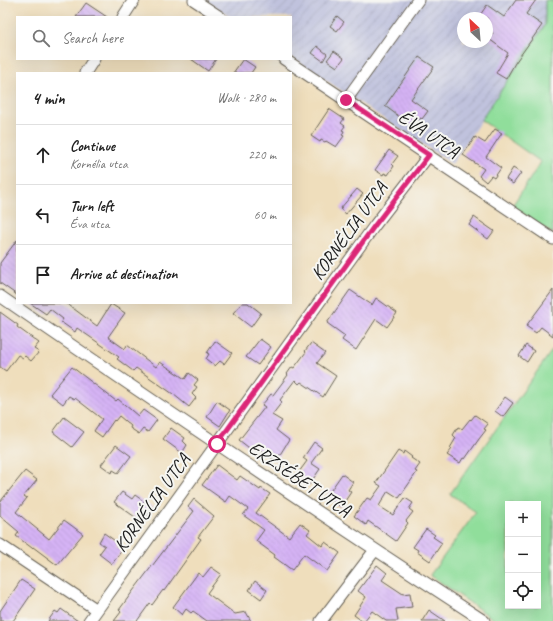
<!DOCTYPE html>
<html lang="en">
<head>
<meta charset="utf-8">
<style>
	body { margin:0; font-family:Caveat,sans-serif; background:#f2f2f2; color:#222 }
	.controls { position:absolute; right:12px; bottom:12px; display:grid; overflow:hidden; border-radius:0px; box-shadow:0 4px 16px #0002 }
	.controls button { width:36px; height:36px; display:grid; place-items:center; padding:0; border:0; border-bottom:1px solid #e0e0e0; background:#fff; color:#222; font:20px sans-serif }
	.compass { position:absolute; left:457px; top:12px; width:36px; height:36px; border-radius:50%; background:#fff; box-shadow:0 4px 16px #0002; rotate:334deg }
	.stop { position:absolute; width:12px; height:12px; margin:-9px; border:3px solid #db2777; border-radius:50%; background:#fff }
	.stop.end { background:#db2777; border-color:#fff; box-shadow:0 1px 4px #0008 }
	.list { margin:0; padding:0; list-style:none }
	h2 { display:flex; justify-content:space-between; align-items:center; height:52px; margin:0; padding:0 16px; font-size:17px }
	h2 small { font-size:13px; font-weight:400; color:#767676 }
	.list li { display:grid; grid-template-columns:26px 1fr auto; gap:12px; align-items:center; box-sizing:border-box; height:60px; padding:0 16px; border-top:1px solid #e0e0e0 }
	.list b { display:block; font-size:15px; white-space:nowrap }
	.list p { margin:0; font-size:13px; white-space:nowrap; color:#767676 }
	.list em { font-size:13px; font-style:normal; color:#767676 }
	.icon { flex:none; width:22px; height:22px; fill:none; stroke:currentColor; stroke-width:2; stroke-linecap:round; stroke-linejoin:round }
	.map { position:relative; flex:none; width:553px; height:621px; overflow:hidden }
	.search { position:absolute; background:#fff; box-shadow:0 4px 16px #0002; left:16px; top:16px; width:276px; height:44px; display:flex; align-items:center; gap:10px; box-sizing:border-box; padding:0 14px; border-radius:0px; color:#767676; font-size:15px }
	.panel { position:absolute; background:#fff; box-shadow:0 4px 16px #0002; left:16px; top:72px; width:276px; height:232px; border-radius:0px }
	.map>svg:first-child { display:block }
	.industrial { fill:url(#industrial-furrows); fill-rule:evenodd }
	.green { fill:#90de9b; stroke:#567d5c; fill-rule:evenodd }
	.building { fill:url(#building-back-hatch) }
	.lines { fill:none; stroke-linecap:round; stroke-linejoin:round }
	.street-casing { stroke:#666054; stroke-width:13 }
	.street { stroke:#fff; stroke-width:11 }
	.route { stroke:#db2777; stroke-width:5 }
	.labels { text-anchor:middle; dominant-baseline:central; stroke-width:4; stroke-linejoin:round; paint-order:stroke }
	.street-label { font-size:19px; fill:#1c1c1c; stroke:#f6f6f2 }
</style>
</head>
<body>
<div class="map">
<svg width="553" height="621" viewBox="0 0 553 621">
	<defs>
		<pattern id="industrial-furrows" width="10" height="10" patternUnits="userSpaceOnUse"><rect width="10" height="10" fill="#c0c2dd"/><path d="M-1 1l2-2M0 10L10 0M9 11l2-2" fill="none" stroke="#a4a6bd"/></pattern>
		<pattern id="building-back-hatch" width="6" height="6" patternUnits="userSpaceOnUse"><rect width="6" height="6" fill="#d5b3f5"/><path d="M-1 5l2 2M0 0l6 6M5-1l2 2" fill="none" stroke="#b699d1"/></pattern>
	</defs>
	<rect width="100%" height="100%" fill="#f6f6f2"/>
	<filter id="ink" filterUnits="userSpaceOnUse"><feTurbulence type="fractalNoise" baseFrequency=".025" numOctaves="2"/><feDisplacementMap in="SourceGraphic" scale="8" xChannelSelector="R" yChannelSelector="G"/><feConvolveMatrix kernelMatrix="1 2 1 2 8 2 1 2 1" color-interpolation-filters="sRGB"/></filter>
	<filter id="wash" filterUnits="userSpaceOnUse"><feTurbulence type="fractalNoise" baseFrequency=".012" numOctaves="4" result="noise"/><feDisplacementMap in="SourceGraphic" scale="16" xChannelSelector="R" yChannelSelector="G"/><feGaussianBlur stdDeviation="0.9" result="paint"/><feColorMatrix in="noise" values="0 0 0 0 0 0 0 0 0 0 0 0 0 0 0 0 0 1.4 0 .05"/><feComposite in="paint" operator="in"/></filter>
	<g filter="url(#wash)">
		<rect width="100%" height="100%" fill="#efdebc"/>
		<!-- industrial -->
		<path class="industrial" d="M205,0H545V25L452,164L291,57V17H231ZM463,18H487V42H463Z"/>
		<!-- green -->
		<path class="green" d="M545,0H553V234L512,206L541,162L481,120L545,25Z
			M553,349V621H496L430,575L476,512L450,494ZM508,504H538V606H508Z"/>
		<g id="blocks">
			<!-- building -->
			<path class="building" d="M516,0H536L526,14L542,25L515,63L506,79L496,73L508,53L489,39L493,33L487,29V18H478L487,5L504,17Z
				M86,3L107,17H76Z
				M337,16L344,22L337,31L330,26Z
				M317,46L327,54L323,61L312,53Z
				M334,51L344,58L337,67L327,60Z
				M419,57L434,67L411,99L428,111L422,119L420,118L413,127L385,106Z
				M191,59H216L208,71Z
				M243,59L255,67L251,73H233Z
				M329,109L344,119L341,123L345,126L342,130L344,131L342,135L344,136L336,147L326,141L325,142L321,140L320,142L311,136Z
				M495,129L502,133L486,157L501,168L494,178L491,176L486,182L479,176L484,169L463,155L475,137L485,143Z
				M389,150L398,156L392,164L394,166L388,175L384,173L383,175L375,170Z
				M513,168L521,173L513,184L506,179Z
				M357,189L363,194L346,214L340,209Z
				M474,217L494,231L488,239L469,225Z
				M17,240V295L0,283V263Z
				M350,290L372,305L376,298L397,313L387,327L376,319L356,350L342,340L345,336L327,323Z
				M553,290V336L541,327L536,333L526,326Z
				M30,303H66L97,326L111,304L125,313L108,337L125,349L127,345L156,367L160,362L185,379L189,373L198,380L194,385L197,387L192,394L196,398L189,407L173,394L136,368L133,371L117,359L119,357L77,328L75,332L61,322L63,319L50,309L46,314Z
				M242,303H248L261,313L251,327L233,313Z
				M0,312L18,325L17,327L39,343L34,349L39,352L31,361L25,356L23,358L18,355L6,371L0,367Z
				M260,339L271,347L258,365L246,357Z
				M215,341L232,353L224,364L220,361L215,366L206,359L209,354L207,353Z
				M311,343L325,353L317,363L336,376L323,397L301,382L299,384L295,380L280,400L282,402L272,415L282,421L276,430L289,440L276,461L256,447L253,451L239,440L265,407L262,405L271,394L273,395L288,375L287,374L292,367L294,368L306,352L305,351Z
				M526,345L534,351L527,362L519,356Z
				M72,367L116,401L118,399L138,416L143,410L157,420L148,432L143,429L139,434L130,428L131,426L119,416L115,421L114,420L102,437L94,431L102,419L75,398L74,399L69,396L63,404L50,394Z
				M505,397L513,403L503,417L495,411Z
				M217,401L230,410L220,426L207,417Z
				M475,415L488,424L484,429L486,430L479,439L465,459L463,458L460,463L447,455L452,449L450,448L456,438L453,435L458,427L462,429L470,419L471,420Z
				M64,417L84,432L72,447L53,432Z
				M171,428L185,438L183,441L187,445L182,453L163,439Z
				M314,442L322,448L311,463L320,469L309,485L296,476L307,461L303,458Z
				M116,445L131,456L118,473L113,470L112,473L101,465Z
				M398,451L403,454L404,451L412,457L411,458L420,464L415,471L417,472L399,498L388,491L379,506L393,515L405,498L413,503L409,509L413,512L406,521L408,523L396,541L368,521L366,525L354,516L367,498L371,500L381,486L376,483Z
				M217,465L237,480L240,476L260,490L261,488L270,494L256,513L289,537L300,523L310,530L307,534L322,546L325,542L340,553L327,571L304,554L292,570L274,557L275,555L256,541L264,530L243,515L248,509L230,496L226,502L202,485Z
				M25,471L37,480L24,496L27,498L16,512L49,539L64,520L83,534L57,565L33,547L32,548L16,536L19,532L0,516V502Z
				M342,474L353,482L348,490L351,492L341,507L326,497Z
				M122,492L132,499L135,495L153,508L142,522L114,502Z
				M194,499L214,516L198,537L201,539L164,591L163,590L152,605L150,603L137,621H114L121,612L119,610L133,591L194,511L188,507Z
				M426,529L435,535L433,537L442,543L430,561L417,552L418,550L413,547Z
				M104,533L118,543L116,546L122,550L112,564L99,554L105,546L99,542Z
				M377,565L387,573L382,580L403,594L410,593L412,607L396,609L398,621H386L372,611L364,621H362L354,615L366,597L358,591Z
				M211,567L221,574L207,593L235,614L246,612L251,621H207L193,611L191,613L186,609L182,615L173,607L198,573L203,577Z
				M21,580L35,589L13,621H0V611Z
				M255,581L267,590L261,599L249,590Z
				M61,609L78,621H48L55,611L58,613Z
				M429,610L445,621H422Z"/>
		</g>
	</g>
	<g filter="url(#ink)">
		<use href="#blocks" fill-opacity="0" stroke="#666054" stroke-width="1"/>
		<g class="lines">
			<defs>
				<path id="street" d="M194,0L220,17
					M123,17L134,0
					M284,59L553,239
					M85,73L94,59
					M346,100L418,0
					M0,296C160,406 321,515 484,621
					M0,545L97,610
					M89,621L375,225L429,155
					M321,621L375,550"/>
			</defs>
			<!-- street casing -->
			<use href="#street" class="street-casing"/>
			<!-- street -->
			<use href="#street" class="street"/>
		</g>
	</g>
	<g class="lines" filter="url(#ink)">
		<!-- route -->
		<path class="route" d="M217,444L375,225L429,155L346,100"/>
	</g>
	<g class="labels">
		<!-- street labels -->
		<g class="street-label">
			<text transform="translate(429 134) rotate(34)">ÉVA UTCA</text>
			<text transform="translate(349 231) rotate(-54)">KORNÉLIA UTCA</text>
			<text transform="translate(300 479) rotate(34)">ERZSÉBET UTCA</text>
			<text transform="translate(152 503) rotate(-54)">KORNÉLIA UTCA</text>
		</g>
	</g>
</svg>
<div class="controls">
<button>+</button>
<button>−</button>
<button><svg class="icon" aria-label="locate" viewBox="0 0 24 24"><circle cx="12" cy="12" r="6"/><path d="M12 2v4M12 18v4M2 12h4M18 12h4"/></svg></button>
</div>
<svg class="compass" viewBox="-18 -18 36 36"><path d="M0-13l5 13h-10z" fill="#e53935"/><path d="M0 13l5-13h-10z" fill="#767676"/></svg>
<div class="stop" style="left:217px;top:444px"></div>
<div class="stop end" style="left:346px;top:100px"></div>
<div class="search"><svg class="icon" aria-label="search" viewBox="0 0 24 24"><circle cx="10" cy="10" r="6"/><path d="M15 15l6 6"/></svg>Search here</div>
<section class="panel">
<h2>4 min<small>Walk · 280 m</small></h2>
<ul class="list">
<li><svg class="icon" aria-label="ahead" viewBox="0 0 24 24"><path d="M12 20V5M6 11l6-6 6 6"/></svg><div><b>Continue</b><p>Kornélia utca</p></div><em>220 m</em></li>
<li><svg class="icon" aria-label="left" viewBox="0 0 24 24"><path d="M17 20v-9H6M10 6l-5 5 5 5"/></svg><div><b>Turn left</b><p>Éva utca</p></div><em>60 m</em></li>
<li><svg class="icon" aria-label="arrive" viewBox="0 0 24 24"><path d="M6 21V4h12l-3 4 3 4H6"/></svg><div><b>Arrive at destination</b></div></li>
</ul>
</section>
</div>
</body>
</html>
